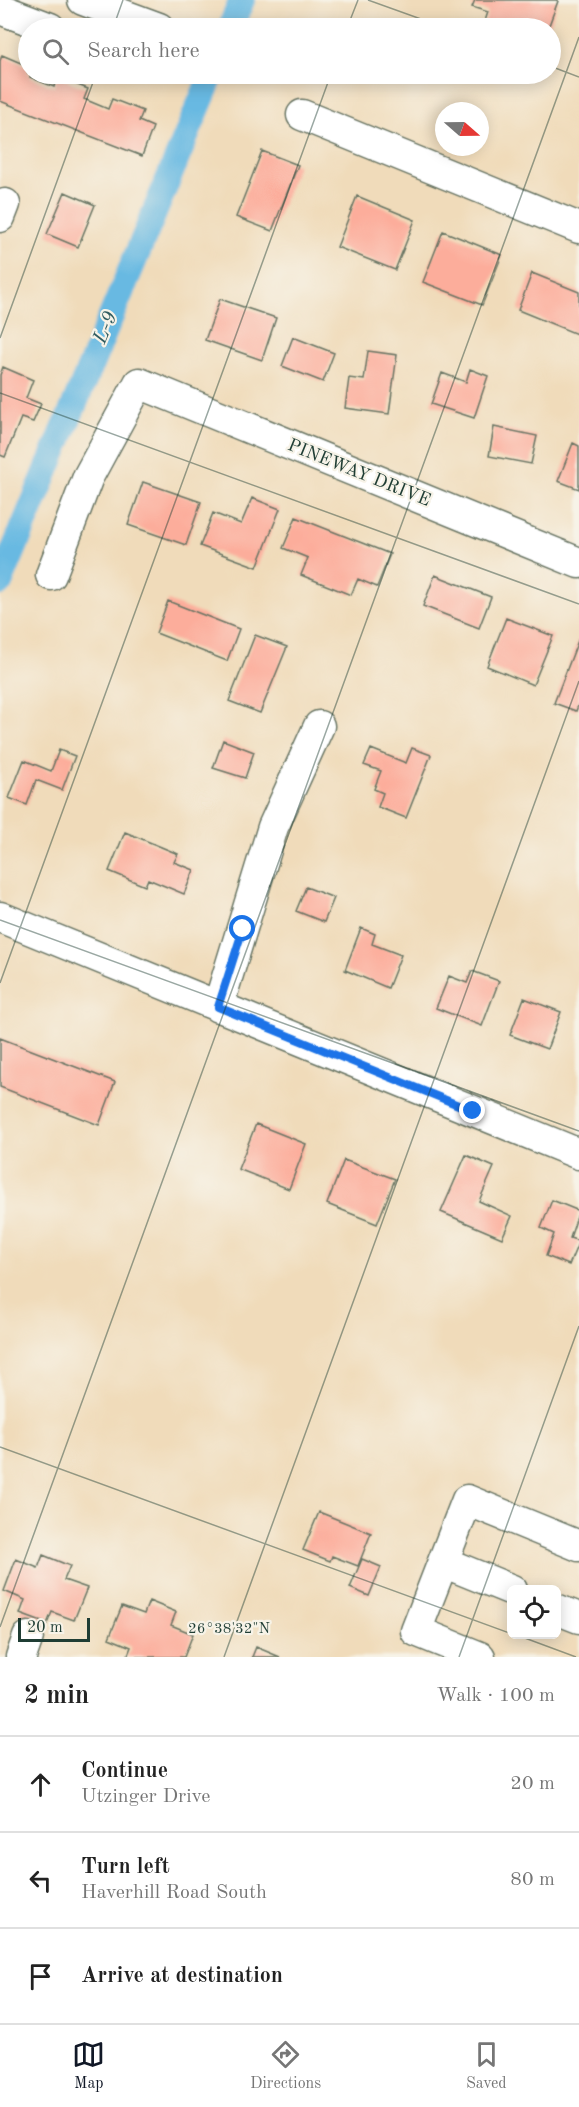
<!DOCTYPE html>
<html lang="en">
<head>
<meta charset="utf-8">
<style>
	body { margin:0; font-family:"Old Standard TT",serif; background:#f2f2f2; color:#222 }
	.controls { position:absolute; right:18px; bottom:18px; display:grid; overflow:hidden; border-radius:9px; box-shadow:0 3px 15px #0003 }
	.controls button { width:54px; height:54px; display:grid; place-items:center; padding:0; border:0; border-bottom:2px solid #e0e0e0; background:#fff; color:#222; font:30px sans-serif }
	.compass { position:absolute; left:435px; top:102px; width:54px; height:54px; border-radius:50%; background:#fff; box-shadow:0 3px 15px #0003; rotate:110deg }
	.scale { position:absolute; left:18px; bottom:15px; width:72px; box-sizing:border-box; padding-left:6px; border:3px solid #1f3d34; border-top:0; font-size:16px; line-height:21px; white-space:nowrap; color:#1f3d34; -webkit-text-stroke:4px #f7f3e8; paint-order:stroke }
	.stop { position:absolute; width:18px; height:18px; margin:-14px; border:4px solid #1a73e8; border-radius:50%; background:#fff }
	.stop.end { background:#1a73e8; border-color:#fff; box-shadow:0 2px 6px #0008 }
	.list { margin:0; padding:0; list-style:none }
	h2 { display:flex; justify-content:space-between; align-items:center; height:78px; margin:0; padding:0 24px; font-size:26px }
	h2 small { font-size:20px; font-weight:400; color:#767676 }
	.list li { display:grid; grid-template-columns:39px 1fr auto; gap:18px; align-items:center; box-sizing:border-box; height:96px; padding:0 24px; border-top:2px solid #e0e0e0 }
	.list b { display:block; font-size:22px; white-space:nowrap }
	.list p { margin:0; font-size:20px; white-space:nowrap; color:#767676 }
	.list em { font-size:20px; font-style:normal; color:#767676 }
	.icon { flex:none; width:33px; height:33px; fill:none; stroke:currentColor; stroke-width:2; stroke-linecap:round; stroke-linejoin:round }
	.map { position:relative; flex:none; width:579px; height:1657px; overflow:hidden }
	.search { position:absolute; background:#fff; box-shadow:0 3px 15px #0003; left:18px; right:18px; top:18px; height:66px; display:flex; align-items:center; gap:15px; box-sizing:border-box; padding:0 21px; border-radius:33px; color:#767676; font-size:22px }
	.sheet { height:366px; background:#fff }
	nav { display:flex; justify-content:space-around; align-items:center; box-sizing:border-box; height:84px; border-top:2px solid #e0e0e0; background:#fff; font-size:16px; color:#767676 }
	nav a { display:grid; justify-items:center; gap:3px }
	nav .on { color:#111827 }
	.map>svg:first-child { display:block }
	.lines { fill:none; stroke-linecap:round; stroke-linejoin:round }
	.canal { stroke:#67b9e2; stroke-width:26 }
	.building { fill:#fcad9b }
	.minor-casing { stroke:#687463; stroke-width:33 }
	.minor { stroke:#fff; stroke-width:30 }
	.route { stroke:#1a73e8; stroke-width:8 }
	.ticks { fill:none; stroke:#1f3d34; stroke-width:1.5; stroke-opacity:0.45 }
	.labels { text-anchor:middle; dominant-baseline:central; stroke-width:4.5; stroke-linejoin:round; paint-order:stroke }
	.street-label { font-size:18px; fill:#1f3d34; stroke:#f7f3e8 }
	.water-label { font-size:20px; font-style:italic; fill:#315c60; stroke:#f7f3e8 }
	.ticks-label { font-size:15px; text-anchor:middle; fill:#1f3d34; stroke:#f7f3e8; stroke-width:4.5; stroke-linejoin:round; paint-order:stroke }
</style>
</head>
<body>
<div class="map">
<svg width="579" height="1657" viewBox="0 0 579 1657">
	<rect width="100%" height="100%" fill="#f7f3e8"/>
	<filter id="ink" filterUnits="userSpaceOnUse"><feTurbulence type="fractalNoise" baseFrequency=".0167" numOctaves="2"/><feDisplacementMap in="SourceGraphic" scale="12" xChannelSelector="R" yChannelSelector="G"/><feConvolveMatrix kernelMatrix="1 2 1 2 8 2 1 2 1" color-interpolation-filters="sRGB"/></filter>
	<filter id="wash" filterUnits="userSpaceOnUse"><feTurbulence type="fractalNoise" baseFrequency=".008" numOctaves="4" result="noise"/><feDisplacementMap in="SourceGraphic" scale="24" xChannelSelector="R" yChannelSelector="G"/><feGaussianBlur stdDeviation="1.35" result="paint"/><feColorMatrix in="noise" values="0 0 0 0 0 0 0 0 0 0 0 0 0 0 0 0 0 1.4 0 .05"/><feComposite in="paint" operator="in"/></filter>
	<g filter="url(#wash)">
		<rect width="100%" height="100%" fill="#f0dbba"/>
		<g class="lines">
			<!-- canal -->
			<path class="canal" d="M230,28L242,0
				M0,583L212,74"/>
		</g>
		<g id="blocks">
			<!-- building -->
			<path class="building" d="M475,0H556L558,1L548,28H497L484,24L488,12L472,7Z
				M2,55L28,66V74H31L30,77L54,87L57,77L88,89L84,99L108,109L112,99L143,111L139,121L153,127L142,156L0,101V61Z
				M262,151L298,165L272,231L236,217Z
				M65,192L95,205L78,247L47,234Z
				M357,196L415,220L395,270L337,247Z
				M443,231L502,255L482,305L423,282Z
				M532,273L579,292V335L518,310Z
				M220,299L276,318L262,360L205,340Z
				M293,337L334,353L323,382L282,366Z
				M368,351L397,355L389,414L345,408L349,378L364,380Z
				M3,367L33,380L26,398L41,404L33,422L21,418L5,457L0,455V375Z
				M470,369L488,376L474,418L431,404L442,373L466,382Z
				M494,427L537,436L531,464L489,456Z
				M573,443L579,446V489L558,481Z
				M143,482L201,502L186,545L128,525Z
				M252,498L280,509L257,567L200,546L213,513L241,524Z
				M296,517L390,554L377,587L358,579L351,595L301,575L308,558L283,548Z
				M435,575L491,597L479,628L423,606Z
				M168,601L239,629L227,661L156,633Z
				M506,618L553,636L533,685L487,666Z
				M255,635L287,647L260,713L229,701Z
				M579,638V703L576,711L554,703Z
				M223,740L254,752L245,778L213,768Z
				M412,748L431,755L406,818L378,807L383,793L374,789L381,771L364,765L371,749L406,763Z
				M59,750L75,756L62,790L36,780L27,805L9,798L24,760L51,771Z
				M125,832L178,854L174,862L194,870L184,894L148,879L145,886L109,871Z
				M306,887L334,898L324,922L296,911Z
				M361,928L375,934L372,944L401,955L388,988L345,970Z
				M472,971L499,981L482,1026L436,1008L449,976L467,983Z
				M524,998L561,1012L547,1049L510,1035Z
				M0,1038L115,1082L99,1125L0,1087Z
				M256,1124L306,1144L289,1189L238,1169Z
				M466,1155L494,1167L479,1201L512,1216L502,1238L441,1212Z
				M344,1160L395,1179L377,1224L327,1204Z
				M552,1200L579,1211L570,1238L579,1241L569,1265L546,1256L554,1234L541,1228Z
				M319,1512L371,1533L358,1566L332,1556L330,1561L303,1550Z
				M43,1555L70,1566L64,1580L87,1588L74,1620L52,1612L47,1624L20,1614L25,1600L4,1591L16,1559L38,1568Z
				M362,1559L381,1567L369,1596L350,1588Z
				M149,1601L176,1612L171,1625L193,1634L184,1657H127L131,1647L109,1638L122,1606L144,1614Z
				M256,1647L280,1657H252Z"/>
		</g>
	</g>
	<g filter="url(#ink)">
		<use href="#blocks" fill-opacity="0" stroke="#687463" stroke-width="1.5"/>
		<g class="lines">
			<defs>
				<path id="minor" d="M83,0L159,28
					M0,9L50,28
					M302,115L579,228
					M0,217L5,204
					M51,575L88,477L139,383L579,563
					M0,917L579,1154
					M218,1007L273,827L319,726
					M443,1562L512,1590
					M556,1609L579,1618
					M21,1657L28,1637
					M480,1657L416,1631L467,1500L579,1546"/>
			</defs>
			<!-- minor casing -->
			<use href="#minor" class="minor-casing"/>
			<!-- minor -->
			<use href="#minor" class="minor"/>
		</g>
	</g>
	<g class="lines" filter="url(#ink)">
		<!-- route -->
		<path class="route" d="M243,929L218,1007L473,1111"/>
	</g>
	<!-- ticks -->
	<path class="ticks" d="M368,0L446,28M113,28L123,0M347,28L358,0M550,66L579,77M0,338L96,74M0,393L579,604M0,920L579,1131M0,983L331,74M0,1447L512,1634M0,1627L579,37M514,1634L576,1657M224,1657L579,681M459,1657L579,1326"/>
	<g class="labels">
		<!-- street labels -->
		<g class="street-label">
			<text transform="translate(359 473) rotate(22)">PINEWAY DRIVE</text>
		</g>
		<!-- water labels -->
		<g class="water-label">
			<text transform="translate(106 328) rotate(-67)">L-9</text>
		</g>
	</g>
	<g class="ticks-label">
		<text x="229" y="1633">26°38'32"N</text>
	</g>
</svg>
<div class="controls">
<button><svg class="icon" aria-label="locate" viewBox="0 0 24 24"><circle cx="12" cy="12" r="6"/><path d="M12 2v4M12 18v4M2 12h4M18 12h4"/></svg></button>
</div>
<svg class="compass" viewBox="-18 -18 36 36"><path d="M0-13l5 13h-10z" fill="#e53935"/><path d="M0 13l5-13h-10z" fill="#767676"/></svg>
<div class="scale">20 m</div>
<div class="stop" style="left:243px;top:929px"></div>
<div class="stop end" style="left:473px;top:1111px"></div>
<div class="search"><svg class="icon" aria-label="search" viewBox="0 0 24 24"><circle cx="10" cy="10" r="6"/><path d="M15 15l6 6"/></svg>Search here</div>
</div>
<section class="sheet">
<h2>2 min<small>Walk · 100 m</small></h2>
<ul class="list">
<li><svg class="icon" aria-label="ahead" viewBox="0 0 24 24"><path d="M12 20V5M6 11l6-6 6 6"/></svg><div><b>Continue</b><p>Utzinger Drive</p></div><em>20 m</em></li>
<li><svg class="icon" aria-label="left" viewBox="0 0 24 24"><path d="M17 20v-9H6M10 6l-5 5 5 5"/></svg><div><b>Turn left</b><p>Haverhill Road South</p></div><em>80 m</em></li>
<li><svg class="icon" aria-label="arrive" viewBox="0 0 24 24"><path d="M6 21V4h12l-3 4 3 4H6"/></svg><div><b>Arrive at destination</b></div></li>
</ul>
</section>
<nav>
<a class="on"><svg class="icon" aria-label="map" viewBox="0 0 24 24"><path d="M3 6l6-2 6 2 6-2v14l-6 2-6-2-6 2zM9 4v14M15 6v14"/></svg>Map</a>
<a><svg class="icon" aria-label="directions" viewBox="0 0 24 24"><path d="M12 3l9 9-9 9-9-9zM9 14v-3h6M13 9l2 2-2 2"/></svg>Directions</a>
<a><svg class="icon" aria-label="saved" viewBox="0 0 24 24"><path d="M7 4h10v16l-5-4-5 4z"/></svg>Saved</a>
</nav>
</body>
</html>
